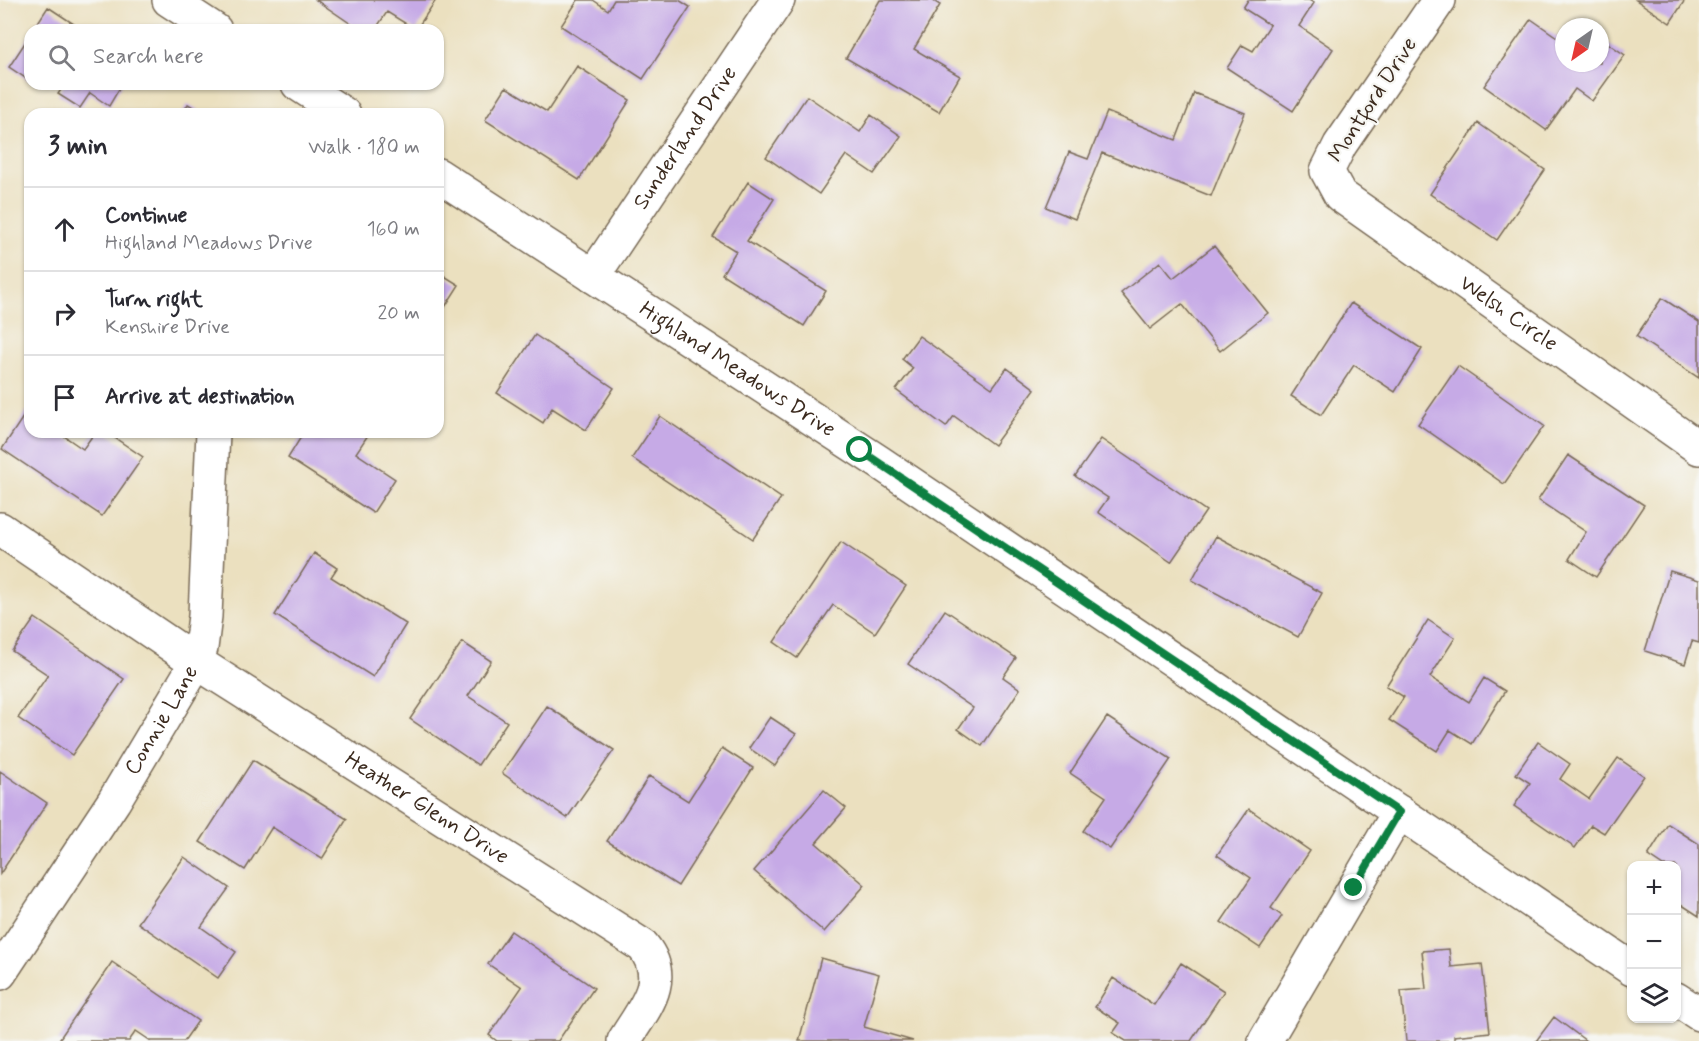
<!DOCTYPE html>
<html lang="en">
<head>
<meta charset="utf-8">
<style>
	body { margin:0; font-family:Mynerve,sans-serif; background:#f7f7f7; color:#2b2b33 }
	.controls { position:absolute; right:18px; bottom:18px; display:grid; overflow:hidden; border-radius:12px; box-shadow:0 2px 4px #0004 }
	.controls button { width:54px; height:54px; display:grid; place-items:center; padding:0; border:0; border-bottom:2px solid #e1e1e2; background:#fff; color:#2b2b33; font:30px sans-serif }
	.compass { position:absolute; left:1555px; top:18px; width:54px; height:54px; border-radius:50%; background:#fff; box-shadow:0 2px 4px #0004; rotate:214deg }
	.stop { position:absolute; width:18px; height:18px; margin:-14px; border:4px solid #0b8043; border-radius:50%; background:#fff }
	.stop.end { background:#0b8043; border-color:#fff; box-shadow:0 2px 6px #0008 }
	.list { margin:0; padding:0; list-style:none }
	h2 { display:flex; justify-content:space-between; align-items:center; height:78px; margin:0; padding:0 24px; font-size:26px }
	h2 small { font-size:20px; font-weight:400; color:#7c7c81 }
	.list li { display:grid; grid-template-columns:39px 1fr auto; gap:18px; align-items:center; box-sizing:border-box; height:84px; padding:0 24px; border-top:2px solid #e1e1e2 }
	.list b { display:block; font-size:22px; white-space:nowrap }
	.list p { margin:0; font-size:20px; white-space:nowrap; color:#7c7c81 }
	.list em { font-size:20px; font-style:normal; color:#7c7c81 }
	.icon { flex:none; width:33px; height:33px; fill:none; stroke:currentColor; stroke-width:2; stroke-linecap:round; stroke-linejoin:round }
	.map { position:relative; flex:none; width:1699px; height:1041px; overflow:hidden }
	.search { position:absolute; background:#fff; box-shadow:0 2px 4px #0004; left:24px; top:24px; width:420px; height:66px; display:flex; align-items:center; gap:15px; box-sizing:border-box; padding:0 21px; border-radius:18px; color:#7c7c81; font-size:22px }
	.panel { position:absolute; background:#fff; box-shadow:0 2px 4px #0004; left:24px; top:108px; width:420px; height:330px; border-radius:18px }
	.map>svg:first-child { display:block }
	.building { fill:#c6aae6 }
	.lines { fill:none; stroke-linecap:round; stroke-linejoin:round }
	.minor-casing { stroke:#796a56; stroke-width:36 }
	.minor { stroke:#fff; stroke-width:33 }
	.route { stroke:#0b8043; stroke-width:8 }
	.labels { text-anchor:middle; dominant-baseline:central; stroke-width:4.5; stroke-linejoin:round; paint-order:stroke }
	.street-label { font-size:22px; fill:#3b2a1e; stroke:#f6f6f2 }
</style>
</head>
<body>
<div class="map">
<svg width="1699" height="1041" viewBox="0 0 1699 1041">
	<rect width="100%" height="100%" fill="#f6f6f2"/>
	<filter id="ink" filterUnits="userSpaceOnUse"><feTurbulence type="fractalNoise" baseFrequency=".0167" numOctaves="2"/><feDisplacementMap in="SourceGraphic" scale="12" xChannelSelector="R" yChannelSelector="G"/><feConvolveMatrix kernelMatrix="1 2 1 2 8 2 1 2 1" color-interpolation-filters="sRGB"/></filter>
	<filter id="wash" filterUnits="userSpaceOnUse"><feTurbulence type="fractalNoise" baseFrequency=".008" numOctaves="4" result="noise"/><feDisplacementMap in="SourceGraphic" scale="24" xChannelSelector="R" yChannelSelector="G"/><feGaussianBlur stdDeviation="1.35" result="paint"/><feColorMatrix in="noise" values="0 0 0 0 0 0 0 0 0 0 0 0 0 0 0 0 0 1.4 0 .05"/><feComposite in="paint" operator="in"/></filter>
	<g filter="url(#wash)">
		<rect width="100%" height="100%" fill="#ebe0bf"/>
		<g id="blocks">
			<!-- building -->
			<path class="building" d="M316,0H436L416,30L387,12L375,30H360Z
				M578,0H593L608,10L614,0H679L690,7L643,79L561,26Z
				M880,0H932L940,5L914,49L960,76L939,112L846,58Z
				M1248,0H1309L1314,3L1299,26L1333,49L1293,111L1227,68L1242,45L1253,51L1270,25L1243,8Z
				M1636,0H1685L1670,23Z
				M48,7L83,30H33Z
				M1531,19L1564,42V63H1600V38L1625,55L1592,101L1575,89L1546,130L1484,86Z
				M30,35V81L9,67Z
				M577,66L630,100L579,180L485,120L506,87L547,112Z
				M65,84H122L109,106L90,93L80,108L58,94Z
				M1194,93L1245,113L1211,196L1102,153L1075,219L1046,207L1069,152L1088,159L1107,112L1176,140Z
				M807,96L860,132L871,115L901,136L874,174L846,155L819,194L766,157Z
				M188,104L205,114H182Z
				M1478,123L1545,170L1497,240L1430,194Z
				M748,182L774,199L747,241L826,291L804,326L722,274L736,251L713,237Z
				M1214,246L1268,313L1220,351L1182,304L1150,329L1121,293L1160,262L1173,278Z
				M438,272L459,285L438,318Z
				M1662,298L1699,322V378L1636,336Z
				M1351,303L1422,349L1395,392L1354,365L1321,415L1291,396Z
				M535,335L614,388L586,430L552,408L543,423L497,393Z
				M919,336L992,388L1007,368L1035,389L994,445L954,416L946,427L896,390L913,368L902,359Z
				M1458,366L1544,426L1504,484L1418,424Z
				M27,411L30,413V432H58L83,449L95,432H106L143,457L102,516L2,449Z
				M660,416L781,498L753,539L632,458Z
				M304,432H370L356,453L395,479L373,513L288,458Z
				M1101,439L1206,511L1171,562L1098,512L1108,498L1075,476Z
				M1568,455L1644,505L1596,577L1569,559L1586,532L1538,500Z
				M1216,536L1322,593L1298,637L1192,580Z
				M841,542L906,586L875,633L833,605L797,658L774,642Z
				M314,553L337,568L331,577L406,624L373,677L275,615Z
				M1670,571L1699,580V643L1692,641L1685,664L1645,651Z
				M945,610L1016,658L1003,677L1020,689L982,746L958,729L973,708L908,664Z
				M35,618L124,679L72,755L18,718L48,675L12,651Z
				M1428,620L1455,638L1430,677L1469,702L1484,678L1505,691L1472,744L1450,730L1437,751L1389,720L1404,697L1386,686Z
				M462,642L491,661L468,696L507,722L478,765L410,719Z
				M547,706L614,750L567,818L502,773Z
				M770,717L796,734L775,766L749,748Z
				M1107,717L1171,759L1110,849L1083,831L1106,797L1070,773Z
				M1538,742L1570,764L1560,779L1589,799L1618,758L1644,776L1604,833L1591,825L1575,848L1514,806L1530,783L1516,774Z
				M722,748L753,768L678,886L607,841L649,776L688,801Z
				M253,760L347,819L322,859L272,827L245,870L200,842Z
				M0,771L47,803L0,874Z
				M824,790L846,808L816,843L865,885L824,932L754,871Z
				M1249,809L1310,851L1271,908L1282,916L1260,948L1221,922L1251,878L1217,855Z
				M1668,824L1699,844V916L1676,901V866H1663L1648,856Z
				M184,857L229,888L201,927L236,952L218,978L138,923Z
				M511,931L594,988L558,1041H497L489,1035L522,987L488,964Z
				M1449,949L1451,967L1482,964L1490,1032L1454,1036V1041H1406L1401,991L1426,989L1422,951Z
				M821,958L879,974L864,1027L913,1041H799Z
				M112,962L198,1021L184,1041H151L136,1031L129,1041H58Z
				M1181,963L1224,991L1191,1041H1126L1113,1033L1120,1023L1095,1007L1113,978L1154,1005Z
				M1554,1017L1586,1041H1536Z"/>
		</g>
	</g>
	<g filter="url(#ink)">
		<use href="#blocks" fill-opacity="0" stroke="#796a56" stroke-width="1.5"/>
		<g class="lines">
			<defs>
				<g id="minor">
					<path d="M169,0L215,30"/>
					<path id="s1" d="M1439,0L1340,145L1327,171L1340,195L1699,448"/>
					<path d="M298,84L344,114"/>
					<path id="s2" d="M438,175L879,462L1632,969"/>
					<path id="s3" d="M593,276L778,0"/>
					<path id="s4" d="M0,529L195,661L643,946C671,981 643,1009 624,1041"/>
					<path id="s5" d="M0,973L114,801L188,677L201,648L205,616L213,432"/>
					<path d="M1676,999L1699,1014"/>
					<path d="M1265,1041L1399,812"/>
				</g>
			</defs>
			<!-- minor casing -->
			<use href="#minor" class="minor-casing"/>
			<!-- minor -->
			<use href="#minor" class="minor"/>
		</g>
	</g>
	<g class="lines" filter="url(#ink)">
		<!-- route -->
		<path class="route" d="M860,450L1399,812L1354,888"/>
	</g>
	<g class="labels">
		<!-- street labels -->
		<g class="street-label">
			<text transform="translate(1373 100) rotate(-57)">Montford Drive</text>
			<text stroke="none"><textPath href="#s3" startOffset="166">Sunderland Drive</textPath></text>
			<text stroke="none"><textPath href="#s1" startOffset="438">Welsh Circle</textPath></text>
			<text stroke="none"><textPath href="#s2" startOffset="357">Highland Meadows Drive</textPath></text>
			<text stroke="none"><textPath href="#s5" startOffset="300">Connie Lane</textPath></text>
			<text stroke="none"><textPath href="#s4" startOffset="510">Heather Glenn Drive</textPath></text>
		</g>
	</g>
</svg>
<div class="controls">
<button>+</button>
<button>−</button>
<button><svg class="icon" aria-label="layers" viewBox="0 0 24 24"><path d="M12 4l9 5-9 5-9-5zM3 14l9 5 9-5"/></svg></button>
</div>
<svg class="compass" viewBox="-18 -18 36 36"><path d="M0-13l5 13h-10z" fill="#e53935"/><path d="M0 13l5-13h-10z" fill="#7c7c81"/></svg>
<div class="stop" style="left:860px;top:450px"></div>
<div class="stop end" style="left:1354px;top:888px"></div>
<div class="search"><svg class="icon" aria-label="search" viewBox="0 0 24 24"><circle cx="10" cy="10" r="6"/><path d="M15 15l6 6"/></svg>Search here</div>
<section class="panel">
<h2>3 min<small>Walk · 180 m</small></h2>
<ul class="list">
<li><svg class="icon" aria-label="ahead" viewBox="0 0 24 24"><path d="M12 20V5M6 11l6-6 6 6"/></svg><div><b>Continue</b><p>Highland Meadows Drive</p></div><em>160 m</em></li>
<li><svg class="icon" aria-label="right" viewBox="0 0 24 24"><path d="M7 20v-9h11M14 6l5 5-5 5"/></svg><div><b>Turn right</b><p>Kenshire Drive</p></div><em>20 m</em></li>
<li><svg class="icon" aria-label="arrive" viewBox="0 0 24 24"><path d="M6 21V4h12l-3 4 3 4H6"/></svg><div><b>Arrive at destination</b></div></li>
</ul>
</section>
</div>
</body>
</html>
